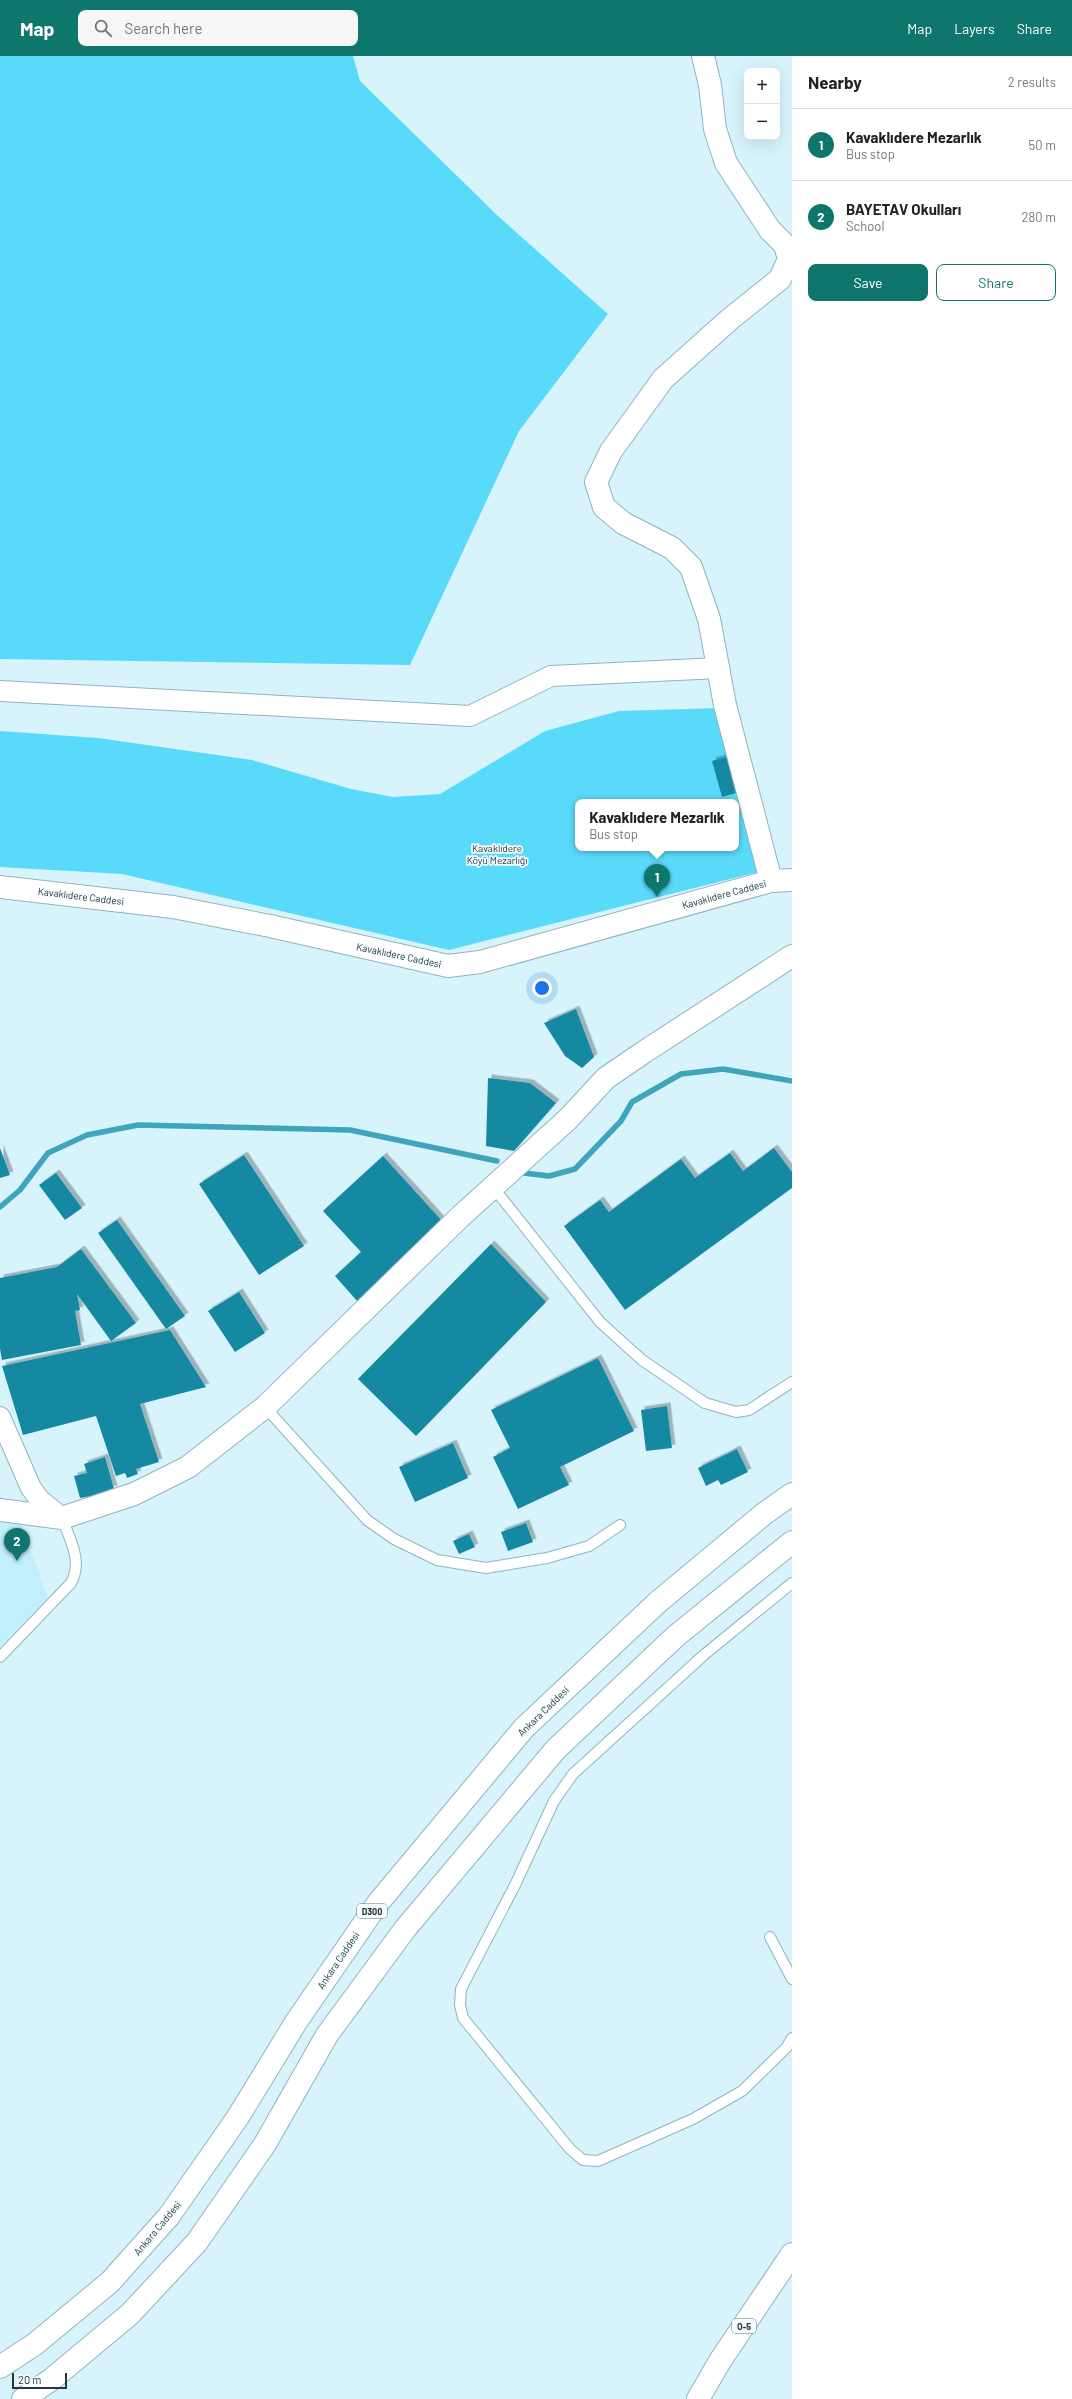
<!DOCTYPE html>
<html lang="en">
<head>
<meta charset="utf-8">
<style>
	body { margin:0; font-family:Barlow,sans-serif; background:#f6f6f6; color:#222 }
	.controls { position:absolute; right:12px; top:12px; display:grid; overflow:hidden; border-radius:8px; box-shadow:0 4px 16px #0002 }
	.controls button { width:36px; height:36px; display:grid; place-items:center; padding:0; border:0; border-bottom:1px solid #e0e0e0; background:#fff; color:#222; font:20px sans-serif }
	.scale { position:absolute; left:12px; bottom:10px; width:55px; box-sizing:border-box; padding-left:4px; border:2px solid #28373b; border-top:0; font-size:11px; line-height:14px; white-space:nowrap; color:#28373b; -webkit-text-stroke:3px #f6fdff; paint-order:stroke }
	.you { position:absolute; left:542px; top:932px; width:14px; height:14px; margin:-10px; border:3px solid #fff; border-radius:50%; background:#1a73e8; box-shadow:0 0 0 6px #1a73e833 }
	.badge { display:grid; place-items:center; width:26px; height:26px; border-radius:50%; background:#0f766e; color:#fff; font-size:13px; font-weight:700 }
	.pin { position:absolute; translate:-50% -33px; filter:drop-shadow(0 1px 2px #0008) }
	.pin::after { content:''; position:absolute; top:21px; width:14px; height:12px; background:inherit; clip-path:polygon(0 0,100% 0,50% 100%) }
	.popup { position:absolute; left:575px; top:743px; width:164px; height:52px; box-sizing:border-box; display:grid; place-content:center; border-radius:8px; background:#fff; filter:drop-shadow(0 1px 3px #0005); font-size:13px; white-space:nowrap; color:#767676 }
	.popup b { font-size:15px; color:#222 }
	.popup::after { content:''; position:absolute; left:50%; top:100%; margin-left:-8px; border:8px solid transparent; border-top-color:#fff }
	.list { margin:0; padding:0; list-style:none }
	h2 { display:flex; justify-content:space-between; align-items:center; height:52px; margin:0; padding:0 16px; font-size:17px }
	h2 small { font-size:13px; font-weight:400; color:#767676 }
	.list li { display:grid; grid-template-columns:26px 1fr auto; gap:12px; align-items:center; box-sizing:border-box; height:72px; padding:0 16px; border-top:1px solid #e0e0e0 }
	.list b { display:block; font-size:15px; white-space:nowrap }
	.list p { margin:0; font-size:13px; white-space:nowrap; color:#767676 }
	.list em { font-size:13px; font-style:normal; color:#767676 }
	.actions { display:flex; gap:8px; padding:12px 16px }
	.actions a { flex:1; padding:9px 0; border:1px solid #0f766e; border-radius:8px; text-align:center; font-size:14px; color:#0f766e }
	.actions .main { background:#0f766e; color:#fff }
	.icon { flex:none; width:22px; height:22px; fill:none; stroke:currentColor; stroke-width:2; stroke-linecap:round; stroke-linejoin:round }
	.map { position:relative; flex:none; width:792px; height:2343px; overflow:hidden }
	header { display:flex; align-items:center; gap:24px; box-sizing:border-box; height:56px; padding:0 20px; background:#0f766e; color:#fff }
	header strong { font-size:19px }
	nav { display:flex; gap:22px; margin-inline-start:auto; font-size:14px }
	.search { width:280px; height:36px; background:#f6f6f6; display:flex; align-items:center; gap:10px; box-sizing:border-box; padding:0 14px; border-radius:8px; color:#767676; font-size:15px }
	main { display:flex }
	aside { flex:1; background:#fff }
	.map>svg:first-child { display:block }
	.built { fill:#c2effc }
	.green { fill:#5adafb; fill-rule:evenodd }
	.lines { fill:none; stroke-linecap:round; stroke-linejoin:round }
	.stream { stroke:#3fa4bd; stroke-width:5.5 }
	.building { fill:#1989a2; filter:url(#shadow) }
	.lane-casing { stroke:#91b4be; stroke-width:12 }
	.street-casing { stroke:#91b4be; stroke-width:22 }
	.secondary-casing { stroke:#91b4be; stroke-width:24 }
	.highway-casing { stroke:#91b4be; stroke-width:24 }
	.lane { stroke:#fff; stroke-width:10 }
	.street { stroke:#fff; stroke-width:20 }
	.secondary { stroke:#fff; stroke-width:22 }
	.highway { stroke:#fff; stroke-width:22 }
	.labels { text-anchor:middle; dominant-baseline:central; stroke-width:3.5; stroke-linejoin:round; paint-order:stroke }
	.shield { fill:#f6fdff; stroke:#667276; stroke-width:1 }
	.shield-label { font-size:9px; font-weight:bold; fill:#28373b }
	.park-label { font-size:10px; fill:#1c3339; stroke:#f6fdff }
	.street-label { font-size:10px; fill:#28373b; stroke:#f6fdff }
</style>
</head>
<body>
<header>
<strong>Map</strong>
<div class="search"><svg class="icon" aria-label="search" viewBox="0 0 24 24"><circle cx="10" cy="10" r="6"/><path d="M15 15l6 6"/></svg>Search here</div>
<nav><a>Map</a><a>Layers</a><a>Share</a></nav>
</header>
<main>
<div class="map">
<svg width="792" height="2343" viewBox="0 0 792 2343">
	<defs>
		<filter id="shadow"><feDropShadow dx="3.5" dy="-3.5" stdDeviation="0" flood-color="#0004"/></filter>
	</defs>
	<rect width="100%" height="100%" fill="#d7f4fc"/>
	<!-- built -->
	<path class="built" d="M0,1466L21,1468L48,1542L0,1590Z"/>
	<!-- green -->
	<path class="green" d="M0,0H353L360,25L498,160L608,258L519,375L410,609L0,603Z
		M719,652L766,814L449,894L122,818L0,811V675L98,682L252,704L351,733L393,741L440,738L545,675L619,655ZM578,746H736V792H578Z"/>
	<g class="lines">
		<!-- stream -->
		<path class="stream" d="M524,1117L549,1120L575,1113L621,1065L632,1046L681,1018L723,1013L792,1025
			M0,1151L20,1134L48,1097L87,1079L138,1069L350,1074L497,1105"/>
	</g>
	<!-- building -->
	<path class="building" d="M729,700L740,736L722,741L712,705Z
		M576,953L594,1001L582,1012L565,1000L544,967Z
		M488,1022L530,1027L556,1047L514,1095L486,1090Z
		M0,1092L10,1119L0,1122Z
		M774,1092L792,1116V1132L625,1254L564,1170L600,1144L609,1156L681,1103L695,1122L730,1097L743,1115Z
		M244,1099L304,1190L259,1219L199,1128Z
		M383,1100L444,1167L358,1246L335,1220L361,1196L323,1155Z
		M56,1117L82,1152L65,1164L39,1129Z
		M117,1164L185,1260L166,1273L98,1177Z
		M491,1188L546,1246L416,1380L358,1323Z
		M81,1193L136,1267L111,1285L77,1238L80,1254L75,1255L81,1289L2,1304L0,1293V1222L57,1211Z
		M239,1236L265,1277L235,1296L208,1255Z
		M170,1274L206,1331L140,1348L159,1406L136,1413L138,1418L127,1422L125,1417L116,1420L96,1360L23,1379L2,1310Z
		M598,1302L634,1375L560,1411L569,1429L518,1453L493,1401L510,1392L491,1354Z
		M667,1350L672,1392L646,1395L641,1354Z
		M453,1387L468,1422L415,1446L399,1411Z
		M737,1393L748,1416L721,1429L718,1424L706,1430L698,1412Z
		M105,1401L114,1433L108,1434L109,1437L80,1442L74,1420L87,1417L84,1408Z
		M526,1467L533,1486L508,1495L501,1476Z
		M469,1478L475,1491L459,1498L453,1485Z"/>
	<g class="lines">
		<defs>
			<path id="lane" d="M493,1131L600,1266L642,1304L705,1347L736,1356L749,1354L792,1326
				M265,1351L367,1464L394,1483L437,1504L486,1512L547,1502L589,1490L620,1469
				M792,1527L705,1598L573,1718L554,1745L516,1827L461,1933L460,1949L463,1962L570,2093L583,2104L598,2105L693,2063L742,2035L787,1991L792,1982
				M0,1601L71,1527C83,1505 70,1484 62,1462
				M770,1881L792,1923"/>
			<path id="street" d="M0,635L470,660L551,620L719,612
				M0,1361L31,1432L40,1444L62,1462"/>
			<path id="secondary" d="M703,0L710,29L715,73L726,107L770,174L785,189L789,203L780,223L730,263L663,323L611,395L596,426L604,451L623,467L672,492L691,511L709,563L725,649L771,825
				M0,831L173,851L270,870L448,910L480,906L771,825L792,824
				M0,1454L62,1462L134,1438L188,1411L265,1351L461,1160L568,1063L606,1022L644,996L792,900"/>
			<path id="highway" d="M0,2311L35,2288L110,2226L169,2160L238,2061L296,1966L378,1847L524,1672L658,1546L765,1457L792,1438
				M23,2343L52,2323L130,2258L197,2186L265,2088L327,1979L405,1873L556,1693L676,1580L792,1486
				M698,2343L720,2305L792,2198"/>
		</defs>
		<!-- lane casing -->
		<use href="#lane" class="lane-casing"/>
		<!-- street casing -->
		<use href="#street" class="street-casing"/>
		<!-- secondary casing -->
		<use href="#secondary" class="secondary-casing"/>
		<!-- highway casing -->
		<use href="#highway" class="highway-casing"/>
		<!-- lane -->
		<use href="#lane" class="lane"/>
		<!-- street -->
		<use href="#street" class="street"/>
		<!-- secondary -->
		<use href="#secondary" class="secondary"/>
		<!-- highway -->
		<use href="#highway" class="highway"/>
	</g>
	<g class="labels">
		<!-- shield labels -->
		<g class="shield">
			<rect x="357" y="1848" width="30" height="14" rx="3"/>
			<rect x="732" y="2263" width="24" height="14" rx="3"/>
		</g>
		<g class="shield-label">
			<text x="372" y="1855">D300</text>
			<text x="744" y="2270">O-5</text>
		</g>
		<!-- park labels -->
		<g class="park-label">
			<text x="497" y="792">Kavaklıdere<tspan x="497" dy="12">Köyü Mezarlığı</tspan></text>
		</g>
		<!-- street labels -->
		<g class="street-label">
			<text transform="translate(724 838) rotate(-15)">Kavaklıdere Caddesi</text>
			<text transform="translate(81 840) rotate(7)">Kavaklıdere Caddesi</text>
			<text transform="translate(399 899) rotate(12)">Kavaklıdere Caddesi</text>
			<text transform="translate(543 1655) rotate(-44)">Ankara Caddesi</text>
			<text transform="translate(338 1904) rotate(-56)">Ankara Caddesi</text>
			<text transform="translate(157 2172) rotate(-50)">Ankara Caddesi</text>
		</g>
	</g>
</svg>
<div class="controls">
<button>+</button>
<button>−</button>
</div>
<div class="scale">20 m</div>
<div class="you"></div>
<div class="pin badge" style="left:657px;top:841px">1</div>
<div class="popup"><b>Kavaklıdere Mezarlık</b>Bus stop</div>
<div class="pin badge" style="left:17px;top:1505px">2</div>
</div>
<aside>
<h2>Nearby<small>2 results</small></h2>
<ul class="list">
<li><span class="badge">1</span><div><b>Kavaklıdere Mezarlık</b><p>Bus stop</p></div><em>50 m</em></li>
<li><span class="badge">2</span><div><b>BAYETAV Okulları</b><p>School</p></div><em>280 m</em></li>
</ul>
<div class="actions"><a class="main">Save</a><a>Share</a></div>
</aside>
</main>
</body>
</html>
